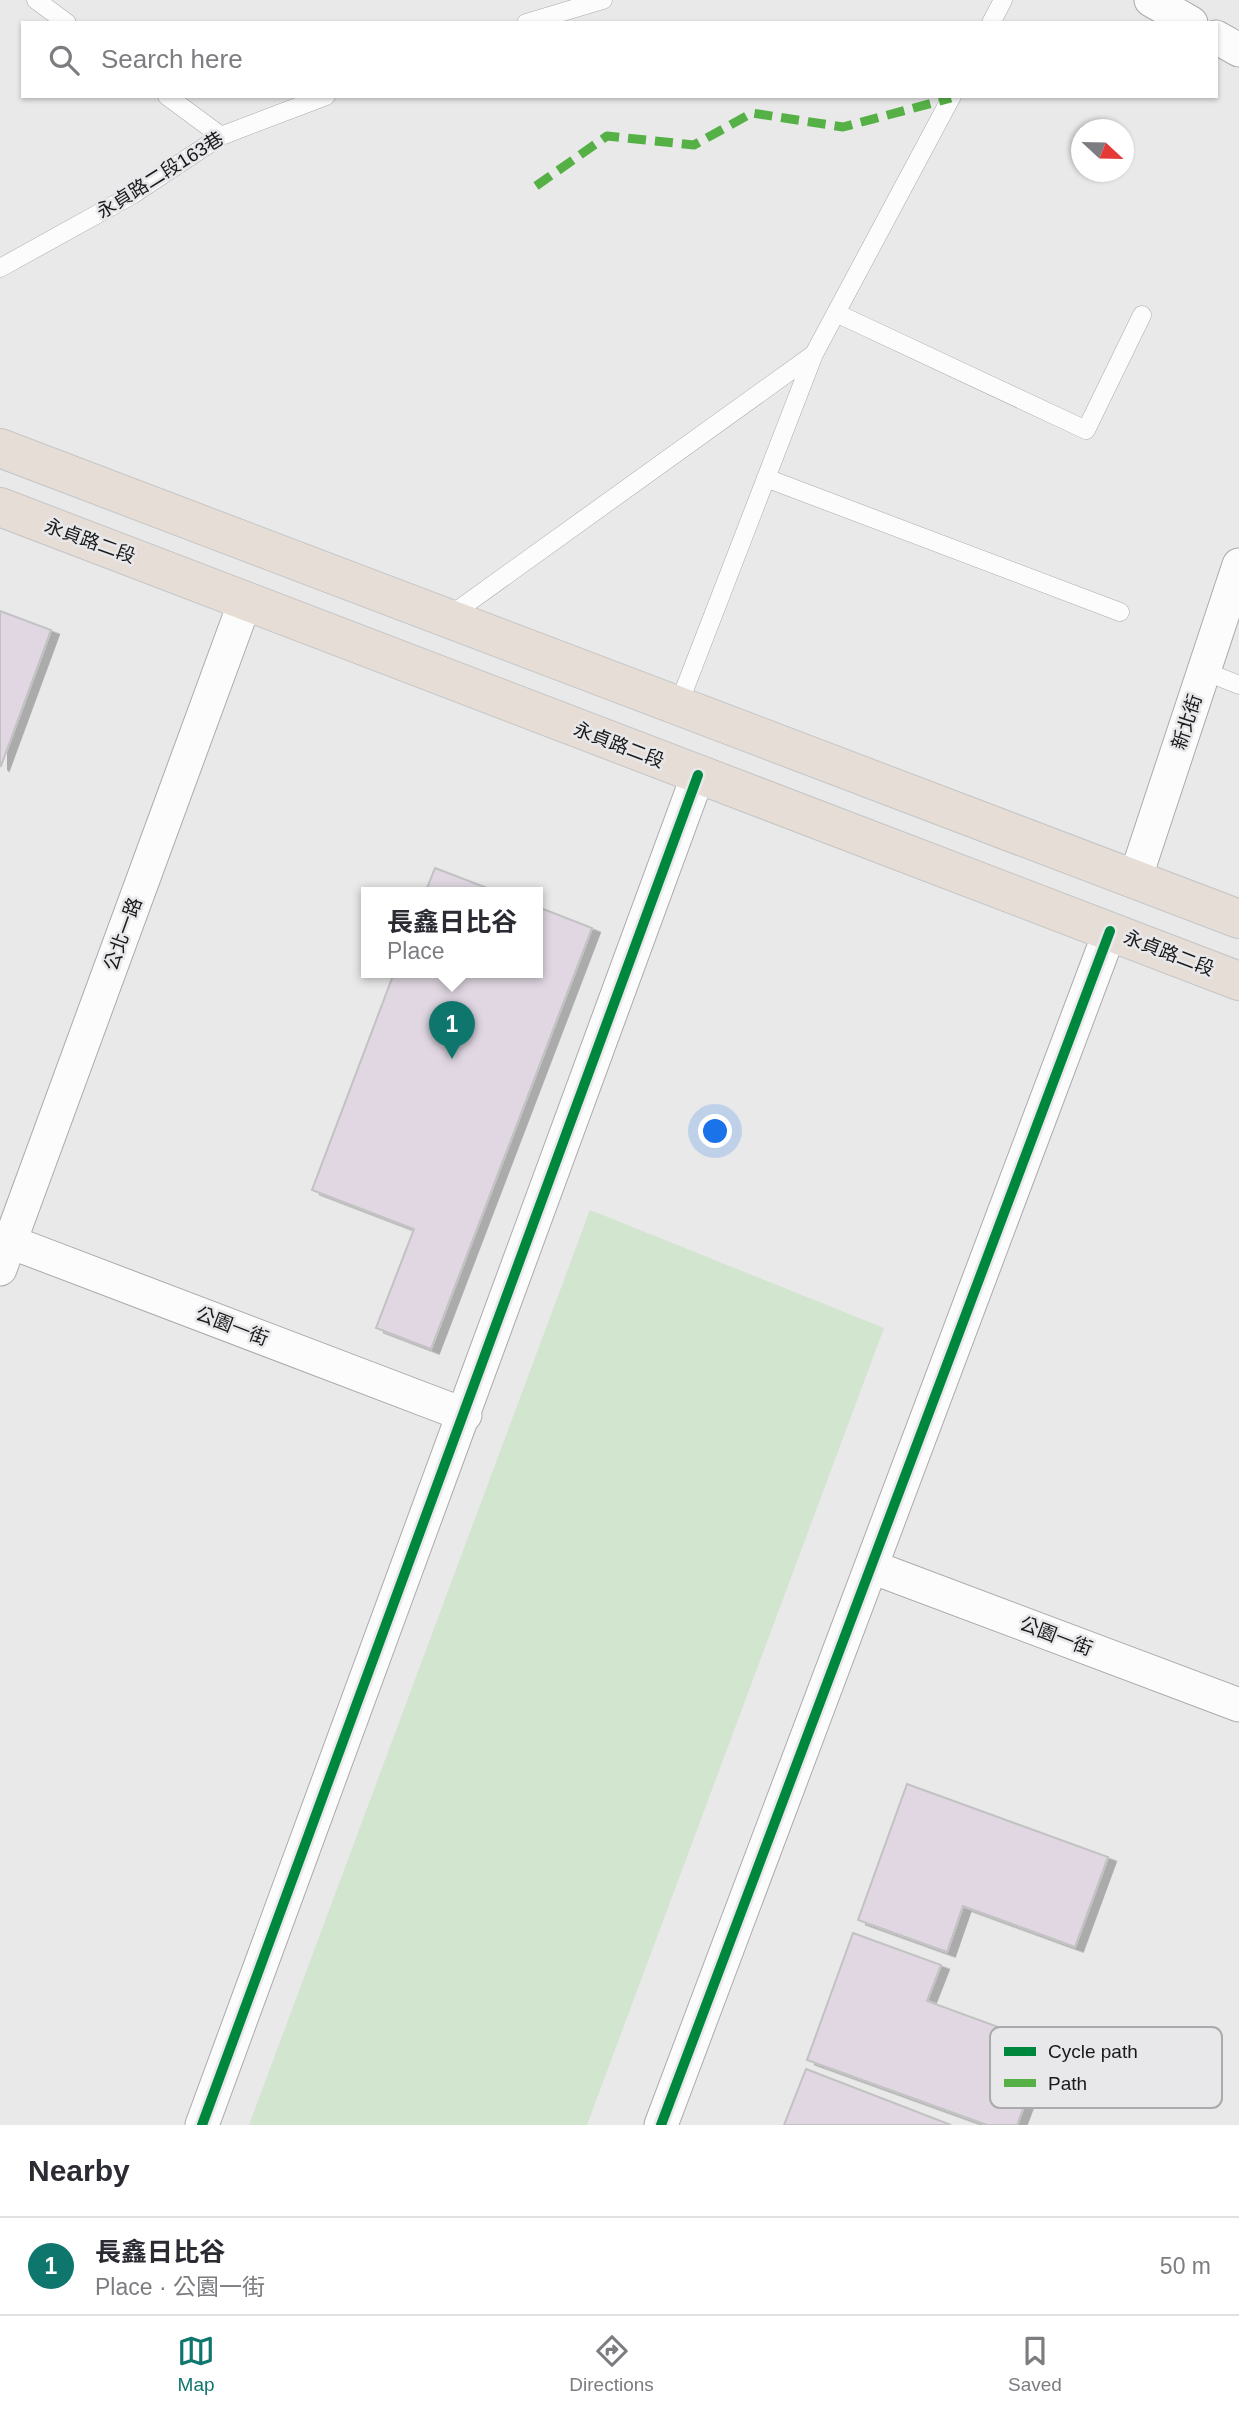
<!DOCTYPE html>
<html lang="en">
<head>
<meta charset="utf-8">
<style>
	body { margin:0; font-family:Arial,"Noto Sans TC",sans-serif; background:#f2f2f3; color:#2b2b33 }
	.compass { position:absolute; left:1071px; top:119px; width:63px; height:63px; border-radius:50%; background:#fff; box-shadow:0 2px 5px #0004; rotate:112deg }
	.you { position:absolute; left:716px; top:1132px; width:24px; height:24px; margin:-18px; border:5px solid #fff; border-radius:50%; background:#1a73e8; box-shadow:0 0 0 10px #1a73e833 }
	.badge { display:grid; place-items:center; width:46px; height:46px; border-radius:50%; background:#0f766e; color:#fff; font-size:23px; font-weight:700 }
	.pin { position:absolute; translate:-50% -58px; filter:drop-shadow(0 2px 4px #0008) }
	.pin::after { content:''; position:absolute; top:37px; width:24px; height:21px; background:inherit; clip-path:polygon(0 0,100% 0,50% 100%) }
	.popup { position:absolute; left:361px; top:887px; width:182px; height:91px; box-sizing:border-box; display:grid; place-content:center; border-radius:0px; background:#fff; filter:drop-shadow(0 2px 5px #0005); font-size:23px; white-space:nowrap; color:#7c7c81 }
	.popup b { font-size:26px; color:#2b2b33 }
	.popup::after { content:''; position:absolute; left:50%; top:100%; margin-left:-14px; border:14px solid transparent; border-top-color:#fff }
	.list { margin:0; padding:0; list-style:none }
	h2 { display:flex; justify-content:space-between; align-items:center; height:91px; margin:0; padding:0 28px; font-size:30px }
	h2 small { font-size:23px; font-weight:400; color:#7c7c81 }
	.list li { display:grid; grid-template-columns:46px 1fr auto; gap:21px; align-items:center; box-sizing:border-box; height:98px; padding:0 28px; border-top:2px solid #e1e1e2 }
	.list b { display:block; font-size:26px; white-space:nowrap }
	.list p { margin:0; font-size:23px; white-space:nowrap; color:#7c7c81 }
	.list em { font-size:23px; font-style:normal; color:#7c7c81 }
	.icon { flex:none; width:38px; height:38px; fill:none; stroke:currentColor; stroke-width:2; stroke-linecap:round; stroke-linejoin:round }
	.map { position:relative; flex:none; width:1239px; height:2125px; overflow:hidden }
	.search { position:absolute; background:#fff; box-shadow:0 2px 5px #0004; left:21px; right:21px; top:21px; height:77px; display:flex; align-items:center; gap:18px; box-sizing:border-box; padding:0 24px; border-radius:0px; color:#7c7c81; font-size:26px }
	.sheet { height:189px; background:#fff }
	nav { display:flex; justify-content:space-around; align-items:center; box-sizing:border-box; height:98px; border-top:2px solid #e1e1e2; background:#fff; font-size:19px; color:#7c7c81 }
	nav a { display:grid; justify-items:center; gap:4px }
	nav .on { color:#0f766e }
	.map>svg:first-child { display:block }
	.green { fill:#d2e5cf }
	.building { fill:#e0d7e2; stroke:#c2c2c3; stroke-width:2; filter:url(#shadow) }
	.lines { fill:none; stroke-linecap:round; stroke-linejoin:round }
	.service-casing { stroke:#ababac; stroke-width:19 }
	.minor-casing { stroke:#ababac; stroke-width:35 }
	.primary-casing { stroke:#c5c5c6; stroke-width:40 }
	.service { stroke:#fcfcfc; stroke-width:18 }
	.minor { stroke:#fcfcfc; stroke-width:33 }
	.primary { stroke:#e6ded6; stroke-width:38 }
	.quiet { stroke:#55b145; stroke-width:9; stroke-dasharray:18 9; stroke-linecap:butt }
	.cycleway-casing { stroke:#e8e8eb; stroke-width:15 }
	.cycleway { stroke:#00873e; stroke-width:10 }
	.labels { text-anchor:middle; dominant-baseline:central; stroke-width:5; stroke-linejoin:round; paint-order:stroke }
	.street-label { font-size:19px; fill:#19191a; stroke:#e8e8eb }
	.key { fill:#e8e8eb; stroke:#aaaaac; stroke-width:2 }
	.key-label { font-size:19px; fill:#19191a }
</style>
</head>
<body>
<div class="map">
<svg width="1239" height="2125" viewBox="0 0 1239 2125">
	<defs>
		<filter id="shadow"><feDropShadow dx="8" dy="4.5" stdDeviation="0" flood-color="#0004"/></filter>
	</defs>
	<rect width="100%" height="100%" fill="#e9e9ea"/>
	<!-- green -->
	<path class="green" d="M590,1210L884,1328L587,2125H249Z"/>
	<!-- building -->
	<path class="building" d="M0,611L51,630L1,766L0,765Z
		M435,868L500,893H425Z
		M538,907L592,928L431,1349L376,1328L414,1229L312,1190L394,973H538Z
		M907,1784L1108,1857L1075,1947L963,1906L947,1952L858,1920Z
		M853,1933L941,1965L927,2001L1047,2045L1017,2125H987L807,2060Z
		M806,2069L951,2125H784Z"/>
	<g class="lines">
		<defs>
			<path id="service" d="M36,0L67,23
				M526,23L603,0
				M991,23L1003,0
				M167,96L221,136
				M0,268L132,195L221,136L326,96
				M836,313L1086,430L1142,315
				M766,478L1120,612
				M448,617L814,354
				M1204,671L1239,685
				M678,706L814,354L952,96"/>
			<path id="minor" d="M1151,0L1191,23
				M1216,37L1239,50
				M1135,879L1239,565
				M0,1238L465,1415
				M0,1269L246,599
				M872,1567L1239,1705
				M202,2125L698,775
				M661,2125L1110,931"/>
			<path id="primary" d="M0,448L1239,919
				M0,507L1239,981"/>
		</defs>
		<!-- service casing -->
		<use href="#service" class="service-casing"/>
		<!-- minor casing -->
		<use href="#minor" class="minor-casing"/>
		<!-- primary casing -->
		<use href="#primary" class="primary-casing"/>
		<!-- service -->
		<use href="#service" class="service"/>
		<!-- minor -->
		<use href="#minor" class="minor"/>
		<!-- primary -->
		<use href="#primary" class="primary"/>
		<!-- quiet -->
		<path class="quiet" d="M536,186L607,136L694,145L752,113L843,127L951,98"/>
		<defs>
			<path id="cycleway" d="M202,2125L698,775
				M661,2125L1110,931"/>
		</defs>
		<!-- cycleway casing -->
		<use href="#cycleway" class="cycleway-casing"/>
		<!-- cycleway -->
		<use href="#cycleway" class="cycleway"/>
	</g>
	<g class="labels">
		<!-- street labels -->
		<g class="street-label">
			<text transform="translate(160 175) rotate(-32)">永貞路二段163巷</text>
			<text transform="translate(90 541) rotate(20)">永貞路二段</text>
			<text transform="translate(1187 722) rotate(-72)">新北街</text>
			<text transform="translate(619 745) rotate(21)">永貞路二段</text>
			<text transform="translate(123 934) rotate(-70)">公北一路</text>
			<text transform="translate(1169 953) rotate(21)">永貞路二段</text>
			<text transform="translate(232 1326) rotate(21)">公園一街</text>
			<text transform="translate(1056 1636) rotate(21)">公園一街</text>
		</g>
	</g>
	<!-- legend -->
	<rect x="990" y="2027" width="232" height="81" rx="10" class="key"/>
	<rect x="1004" y="2047" width="32" height="9" fill="#00873e"/>
	<rect x="1004" y="2079" width="32" height="8" fill="#55b145"/>
	<g class="key-label">
		<text x="1048" y="2058">Cycle path</text>
		<text x="1048" y="2090">Path</text>
	</g>
</svg>
<svg class="compass" viewBox="-18 -18 36 36"><path d="M0-13l5 13h-10z" fill="#e53935"/><path d="M0 13l5-13h-10z" fill="#7c7c81"/></svg>
<div class="you"></div>
<div class="pin badge" style="left:452px;top:1059px">1</div>
<div class="popup"><b>長鑫日比谷</b>Place</div>
<div class="search"><svg class="icon" aria-label="search" viewBox="0 0 24 24"><circle cx="10" cy="10" r="6"/><path d="M15 15l6 6"/></svg>Search here</div>
</div>
<section class="sheet">
<h2>Nearby<small></small></h2>
<ul class="list">
<li><span class="badge">1</span><div><b>長鑫日比谷</b><p>Place · 公園一街</p></div><em>50 m</em></li>
</ul>
</section>
<nav>
<a class="on"><svg class="icon" aria-label="map" viewBox="0 0 24 24"><path d="M3 6l6-2 6 2 6-2v14l-6 2-6-2-6 2zM9 4v14M15 6v14"/></svg>Map</a>
<a><svg class="icon" aria-label="directions" viewBox="0 0 24 24"><path d="M12 3l9 9-9 9-9-9zM9 14v-3h6M13 9l2 2-2 2"/></svg>Directions</a>
<a><svg class="icon" aria-label="saved" viewBox="0 0 24 24"><path d="M7 4h10v16l-5-4-5 4z"/></svg>Saved</a>
</nav>
</body>
</html>
